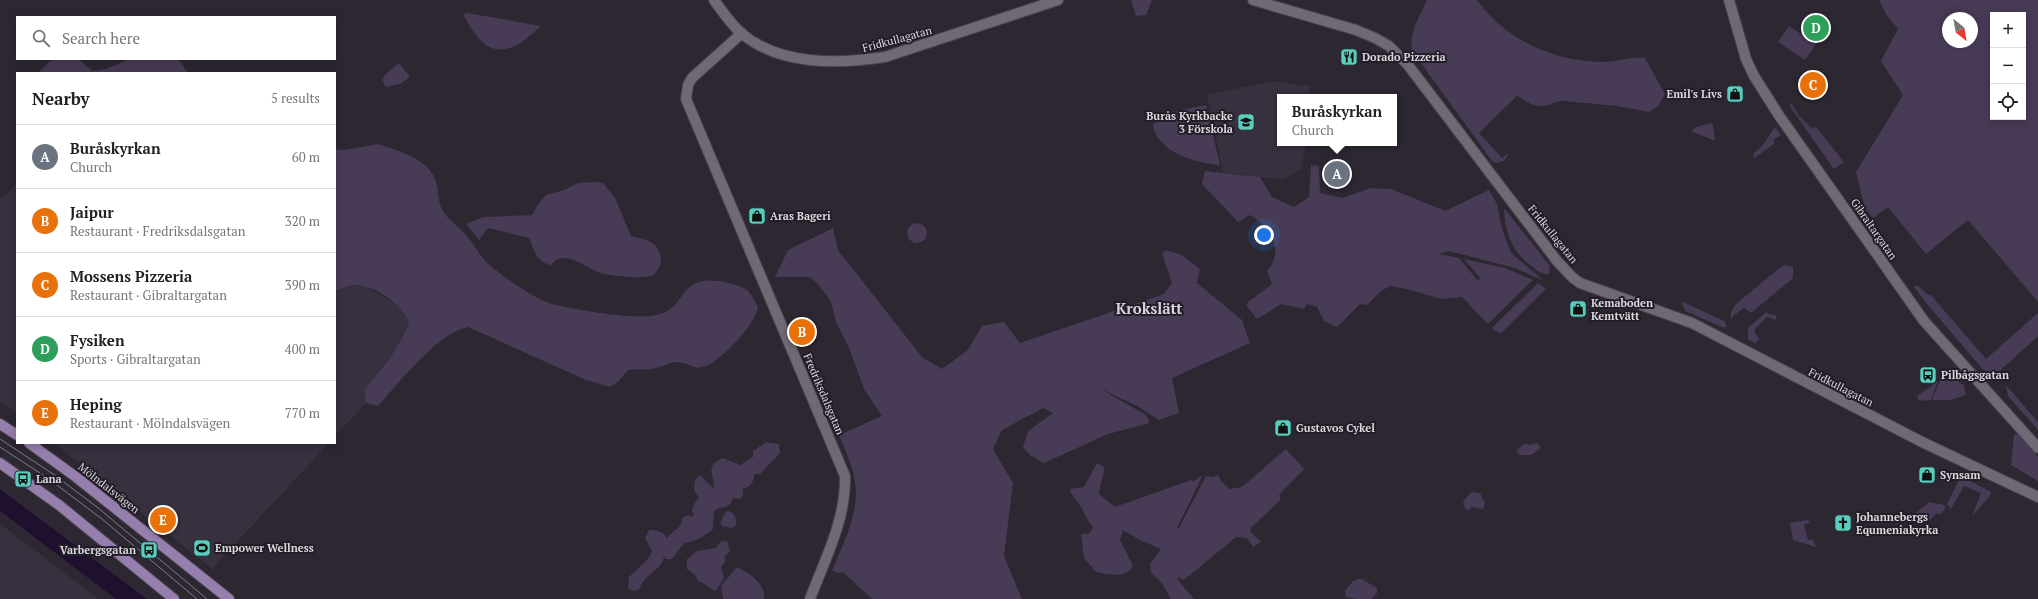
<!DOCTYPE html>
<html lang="en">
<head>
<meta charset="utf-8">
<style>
	body { margin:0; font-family:"PT Serif",serif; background:#f6f6f6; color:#222 }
	.controls { position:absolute; right:12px; top:12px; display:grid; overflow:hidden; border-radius:0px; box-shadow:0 2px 10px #0003 }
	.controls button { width:36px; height:36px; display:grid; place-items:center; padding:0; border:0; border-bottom:1px solid #e0e0e0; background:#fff; color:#222; font:20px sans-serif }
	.compass { position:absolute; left:1942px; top:12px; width:36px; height:36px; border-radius:50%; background:#fff; box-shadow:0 2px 10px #0003; rotate:149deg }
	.you { position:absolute; left:1264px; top:235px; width:14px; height:14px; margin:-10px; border:3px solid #fff; border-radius:50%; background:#1a73e8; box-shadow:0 0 0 6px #1a73e833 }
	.badge { display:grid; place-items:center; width:26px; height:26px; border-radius:50%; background:#3b6f68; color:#fff; font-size:13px; font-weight:700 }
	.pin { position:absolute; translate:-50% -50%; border:2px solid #fff; box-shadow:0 1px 4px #0006 }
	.popup { position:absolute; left:1277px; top:94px; width:120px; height:52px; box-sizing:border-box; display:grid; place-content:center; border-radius:0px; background:#fff; filter:drop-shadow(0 1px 3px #0005); font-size:13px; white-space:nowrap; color:#767676 }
	.popup b { font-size:15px; color:#222 }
	.popup::after { content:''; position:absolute; left:50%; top:100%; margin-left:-8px; border:8px solid transparent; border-top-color:#fff }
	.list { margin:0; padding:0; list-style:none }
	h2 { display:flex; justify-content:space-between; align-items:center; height:52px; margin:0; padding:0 16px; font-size:17px }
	h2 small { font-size:13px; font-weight:400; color:#767676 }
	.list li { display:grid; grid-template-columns:26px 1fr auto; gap:12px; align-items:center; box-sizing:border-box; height:64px; padding:0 16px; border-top:1px solid #e0e0e0 }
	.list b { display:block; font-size:15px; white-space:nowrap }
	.list p { margin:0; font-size:13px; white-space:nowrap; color:#767676 }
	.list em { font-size:13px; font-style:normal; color:#767676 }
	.icon { flex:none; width:22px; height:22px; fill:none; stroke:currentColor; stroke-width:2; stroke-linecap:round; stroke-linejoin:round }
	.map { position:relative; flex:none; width:2038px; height:599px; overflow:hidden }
	.search { position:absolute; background:#fff; box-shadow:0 2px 10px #0003; left:16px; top:16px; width:320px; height:44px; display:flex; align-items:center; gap:10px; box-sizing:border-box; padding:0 14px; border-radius:0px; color:#767676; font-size:15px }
	.panel { position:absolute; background:#fff; box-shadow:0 2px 10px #0003; left:16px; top:72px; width:320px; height:372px; border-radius:0px }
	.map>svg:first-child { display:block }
	.built { fill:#37303f }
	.green { fill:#483b56; fill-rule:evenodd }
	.water { fill:#201030 }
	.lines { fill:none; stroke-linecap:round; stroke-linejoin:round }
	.minor-casing { stroke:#47444c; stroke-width:12 }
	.major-casing { stroke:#47444c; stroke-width:12 }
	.minor { stroke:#6e6974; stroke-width:10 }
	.major { stroke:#967fae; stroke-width:10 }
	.tram { stroke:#807c84; stroke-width:1 }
	.labels { text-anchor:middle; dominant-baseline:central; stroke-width:4; stroke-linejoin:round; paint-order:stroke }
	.street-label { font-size:11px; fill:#dad7dd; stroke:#221d27 }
	.poi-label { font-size:11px; font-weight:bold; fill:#dad7dd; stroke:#221d27; text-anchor:start }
	.district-label { font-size:15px; font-weight:bold; fill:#dad4e2; stroke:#221d27 }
</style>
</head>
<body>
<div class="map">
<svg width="2038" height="599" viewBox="0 0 2038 599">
	<rect width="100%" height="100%" fill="#2c2731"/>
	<!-- built -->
	<path class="built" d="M1272,81L1310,86V97H1280V143H1306L1301,169L1283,180L1223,172L1207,95Z
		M17,183V414L0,401V197L8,193Z
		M355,285L367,287L397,305L406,315L409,322L404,337L393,353L364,390L366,403L335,436V291Z
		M54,443H329L212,569Z
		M0,524L60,569L98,599H0Z"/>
	<!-- green -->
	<path class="green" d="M1131,0H1152L1146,15L1136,16Z
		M1427,0H1477C1506,40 1554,62 1603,62C1617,62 1632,56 1645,58L1665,94L1658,106L1649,112L1617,106L1564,101C1557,101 1555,103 1548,105C1536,109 1527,102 1517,96L1479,133L1502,158L1507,154L1508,155L1504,161L1497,163L1492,161L1413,52C1407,34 1420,17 1427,0Z
		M1879,0H2038V302L1968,220L1926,254L1888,207L1873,218L1865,208L1856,172L1903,95L1881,61L1898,29L1886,14ZM1993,15H2023V117H1993ZM1948,18H1972V42H1948Z
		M467,13L541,26C526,40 506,58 486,45C476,38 469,24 463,15Z
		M1789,26L1816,44L1805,60L1778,42Z
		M52,59H79L92,71L106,69L129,59H178L188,73H38Z
		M399,63L410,77L400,84L386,87L382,80L385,75Z
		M1792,104L1799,116L1812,128L1816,127L1844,162L1834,169L1789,105Z
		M1206,105L1220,165C1195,163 1158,153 1153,125L1162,114Z
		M1711,123L1713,125L1715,141L1691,131L1696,127Z
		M1776,128L1781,135L1773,140L1775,143L1753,159L1754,153L1764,144L1773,129Z
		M378,144C401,152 431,159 437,185C439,195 438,206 445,214C450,221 458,226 464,233C473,242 478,253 486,262C500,274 535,300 552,304C577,310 634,320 657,315C690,308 675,271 728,283C747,287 750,290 758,308C752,328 729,351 712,363C708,366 702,367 697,368C669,356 675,365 651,369C644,370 636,369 628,370L619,381L610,387L586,380L468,327C436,334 400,382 378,406L366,403L364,390C381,369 400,349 409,322C401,304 377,286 356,285C350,284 341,290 335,291V149L344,150Z
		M1311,165L1319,166L1320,193L1342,198L1371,188L1391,189L1445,211L1489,190L1497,204L1502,229L1511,253L1544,281L1515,268L1449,251L1439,254L1459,258L1478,281L1480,278L1464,259L1505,268L1533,280L1488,324L1462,297L1441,299L1407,289L1390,286L1381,291L1367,305L1360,304L1337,327L1324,321L1317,307L1307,304L1304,309L1281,304L1257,319L1246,305L1248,302L1272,284L1267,271C1285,250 1271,227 1250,215L1238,222L1202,184L1205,171L1260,177L1272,197L1294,207L1309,197Z
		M594,182L603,183L615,198L631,236C650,240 661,243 661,264C658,269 656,274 651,276C643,279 610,276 601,273C586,269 565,247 551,265C537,263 534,250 529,238L488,228L479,240L466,224L484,217L532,215L538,204L546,195L564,190L578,183Z
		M1504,208L1550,266L1549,274C1542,275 1536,270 1530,265C1511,250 1505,232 1504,208Z
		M907 233a10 10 0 1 1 20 0a10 10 0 1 1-20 0Z
		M833,228L838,250L922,357L942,369L968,350L982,326L1004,322L1020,343L1164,294L1172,283L1162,253L1166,250L1182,255L1200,269L1197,283L1242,320L1250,343L1172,378L1179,413L1159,420L1137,406L1099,388L1146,415L1150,423L1108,434L1044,463L1030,455L1023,447L1028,431L1053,413L1043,408L1002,430L993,449L1013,483L1004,556L1022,599H872L843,572L839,573L832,571C843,544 860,511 855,482C853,466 845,450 839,435L882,416L864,389L849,348L836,322L831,302L820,286L810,277H775L788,250Z
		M1786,265L1793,267V278L1751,313L1744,308L1733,316L1731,320V312L1736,304L1778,269Z
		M1538,283L1546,289L1500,334L1492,328Z
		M1917,285L1928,295L1930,294L1986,359L2038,313V336L1991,379L1926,303L1914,287Z
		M1681,301L1724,321L1727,326L1724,328L1685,311Z
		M1766,312L1769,314L1777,315L1775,320L1767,317L1754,330L1759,340L1755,343L1748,339V328Z
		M1952,376L1964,386L1966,395L1951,400H1932L1941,378Z
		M1938,381L1931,400L1919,401L1917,396Z
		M2006,385L2038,422V430L2008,396Z
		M2019,434L2038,457V481L2011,465L2014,435Z
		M766,442L779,444L780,453L760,474H755C753,482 752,486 743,489V496L739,499L733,498C730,510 722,505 714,511L713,529C704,537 696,541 684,543L672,559H666L664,556C663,570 643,575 640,588L635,591L628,589L629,577L648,559L652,551L645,538L649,530C657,530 662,531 667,538C673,530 682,529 682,518L688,515L692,517L694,515L692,511L694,504L699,498L694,489L695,480L700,475L713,488L714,487C713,471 705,466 723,458L740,465L753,457V451Z
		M1525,443L1530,445L1537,443L1541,448L1531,455H1520L1516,451Z
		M1286,449L1304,469L1279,495L1281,499L1251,528L1250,531L1261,542L1253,547L1247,538L1236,537L1184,580L1178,577L1177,579L1194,599H1171L1161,582L1151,573L1150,564L1161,549L1140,540L1123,530L1120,540L1133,566C1126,579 1107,574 1096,572L1084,558L1081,534L1090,533L1093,527C1086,519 1084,511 1078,502C1075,498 1071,495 1070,489L1084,487L1097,463L1104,467C1105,472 1100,485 1099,494L1115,507L1191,480L1194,481L1201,476L1202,477L1177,528H1179L1206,476L1213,477L1218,475L1222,482L1230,489L1242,487Z
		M1961,476L1991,492L1990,496L1972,516L1981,493L1964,486L1951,509L1947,504Z
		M1471,492L1480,493L1485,503L1483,509L1472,507L1469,510H1466L1463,502Z
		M1929,502L1944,505L1946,508L1939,515L1937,513L1929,521L1919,520L1912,516Z
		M726,511C734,511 737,518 736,525L732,528L722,526L720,523Z
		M1808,520L1810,523L1804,525L1808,540L1813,539L1816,547L1793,540L1790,523Z
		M727,541L730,551L725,556V562L721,567L724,578L716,591C708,589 706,583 698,581L695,575L687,569V559L697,551L716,548L720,542Z
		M737,567C750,573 766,584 764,599H723L721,586Z
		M1358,579H1362L1377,588V593L1371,599H1356L1346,597L1345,591C1349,586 1352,581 1358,579Z"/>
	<!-- water -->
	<path class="water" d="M0,489L147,599H116L0,511Z"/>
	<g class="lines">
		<defs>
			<path id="minor" d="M714,0C722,11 731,24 741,33C780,66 838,64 885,57L1058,0
				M1253,0L1356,30L1375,38L1389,46L1408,65L1557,261L1572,277L1580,283L1692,323L1922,442L2038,497
				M1729,0L1746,59L1754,76L1780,117L1924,321L2038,448
				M742,33L692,78L688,85L686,99L845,476C846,520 825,559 810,599"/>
			<path id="major" d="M0,424L17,435
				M29,443L76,477L229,599
				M0,463L59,505L174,599"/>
		</defs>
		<!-- minor casing -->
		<use href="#minor" class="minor-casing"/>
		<!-- major casing -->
		<use href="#major" class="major-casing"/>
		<!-- minor -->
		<use href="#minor" class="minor"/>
		<!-- major -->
		<use href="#major" class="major"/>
		<!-- tram -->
		<path class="tram" d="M0,439L53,474L97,507L207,599
			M0,447L49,479L102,519L197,599"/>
	</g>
	<!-- icons -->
	<defs>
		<symbol id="restaurant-square" viewBox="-11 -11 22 22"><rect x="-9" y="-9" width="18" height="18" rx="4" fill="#59cebe" stroke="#221d27"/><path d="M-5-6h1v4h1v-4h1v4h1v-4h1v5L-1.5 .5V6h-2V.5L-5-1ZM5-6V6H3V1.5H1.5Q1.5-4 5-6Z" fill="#111"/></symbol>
		<symbol id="shop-square" viewBox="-11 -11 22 22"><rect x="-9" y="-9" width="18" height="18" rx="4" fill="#59cebe" stroke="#221d27"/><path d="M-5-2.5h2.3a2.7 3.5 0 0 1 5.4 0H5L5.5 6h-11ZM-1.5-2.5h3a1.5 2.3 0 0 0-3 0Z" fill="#111"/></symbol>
		<symbol id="school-square" viewBox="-11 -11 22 22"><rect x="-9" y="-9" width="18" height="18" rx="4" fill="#59cebe" stroke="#221d27"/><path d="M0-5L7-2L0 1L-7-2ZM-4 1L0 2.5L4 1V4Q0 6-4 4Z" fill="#111"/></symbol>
		<symbol id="bus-square" viewBox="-11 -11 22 22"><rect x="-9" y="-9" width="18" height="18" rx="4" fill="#59cebe" stroke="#221d27"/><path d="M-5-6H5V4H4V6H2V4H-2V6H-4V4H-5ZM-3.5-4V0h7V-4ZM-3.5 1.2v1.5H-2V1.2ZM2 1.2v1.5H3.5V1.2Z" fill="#111"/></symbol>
		<symbol id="church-square" viewBox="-11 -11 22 22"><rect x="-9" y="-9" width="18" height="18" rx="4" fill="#59cebe" stroke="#221d27"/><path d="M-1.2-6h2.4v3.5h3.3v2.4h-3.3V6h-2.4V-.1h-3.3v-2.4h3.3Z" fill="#111"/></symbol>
		<symbol id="stadium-square" viewBox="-11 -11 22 22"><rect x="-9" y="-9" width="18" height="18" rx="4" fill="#59cebe" stroke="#221d27"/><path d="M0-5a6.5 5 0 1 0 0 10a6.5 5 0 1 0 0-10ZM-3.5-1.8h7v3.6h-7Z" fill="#111"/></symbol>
	</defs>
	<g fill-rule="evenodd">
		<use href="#restaurant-square" x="1339" y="47" width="20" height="20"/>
		<use href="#shop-square" x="1725" y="84" width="20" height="20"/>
		<use href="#school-square" x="1236" y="112" width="20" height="20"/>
		<use href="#shop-square" x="747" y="206" width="20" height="20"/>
		<use href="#shop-square" x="1568" y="299" width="20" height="20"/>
		<use href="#bus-square" x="1918" y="365" width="20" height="20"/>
		<use href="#shop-square" x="1273" y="418" width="20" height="20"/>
		<use href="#shop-square" x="1917" y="465" width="20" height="20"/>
		<use href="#bus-square" x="13" y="469" width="20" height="20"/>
		<use href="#church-square" x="1833" y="513" width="20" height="20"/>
		<use href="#stadium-square" x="192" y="538" width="20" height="20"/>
		<use href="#bus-square" x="139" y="540" width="20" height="20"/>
	</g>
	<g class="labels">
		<!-- street labels -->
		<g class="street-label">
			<text transform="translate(897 39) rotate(-15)">Fridkullagatan</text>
			<text transform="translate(1874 229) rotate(55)">Gibraltargatan</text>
			<text transform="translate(1553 234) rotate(51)">Fridkullagatan</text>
			<text transform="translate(1841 387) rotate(27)">Fridkullagatan</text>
			<text transform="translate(824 394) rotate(67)">Fredriksdalsgatan</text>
			<text transform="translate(109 488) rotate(38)">Mölndalsvägen</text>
		</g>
		<!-- poi labels -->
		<g class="poi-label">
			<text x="1362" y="57">Dorado Pizzeria</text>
			<text x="1722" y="94" text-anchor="end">Emil's Livs</text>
			<text x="1233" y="116" text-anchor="end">Burås Kyrkbacke<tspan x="1233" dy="13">3 Förskola</tspan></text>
			<text x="770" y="216">Aras Bageri</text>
			<text x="1591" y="303">Kemaboden<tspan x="1591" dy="13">Kemtvätt</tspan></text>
			<text x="1941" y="375">Pilbågsgatan</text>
			<text x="1296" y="428">Gustavos Cykel</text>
			<text x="1940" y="475">Synsam</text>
			<text x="36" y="479">Lana</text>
			<text x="1856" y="517">Johannebergs<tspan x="1856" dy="13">Equmeniakyrka</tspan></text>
			<text x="215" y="548">Empower Wellness</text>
			<text x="136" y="550" text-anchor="end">Varbergsgatan</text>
		</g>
		<!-- district labels -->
		<g class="district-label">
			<text x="1149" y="308">Krokslätt</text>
		</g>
	</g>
</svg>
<div class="controls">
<button>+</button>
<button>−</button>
<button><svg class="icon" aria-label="locate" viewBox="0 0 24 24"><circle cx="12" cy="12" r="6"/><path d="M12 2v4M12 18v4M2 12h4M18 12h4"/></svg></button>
</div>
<svg class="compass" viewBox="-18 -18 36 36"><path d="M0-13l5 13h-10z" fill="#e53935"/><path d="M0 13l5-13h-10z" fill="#767676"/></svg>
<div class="you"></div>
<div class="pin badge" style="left:1337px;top:174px;background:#6b7280">A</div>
<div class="popup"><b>Buråskyrkan</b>Church</div>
<div class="pin badge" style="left:802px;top:332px;background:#e8710a">B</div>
<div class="pin badge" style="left:1813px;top:85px;background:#e8710a">C</div>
<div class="pin badge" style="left:1816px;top:28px;background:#2e9e5b">D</div>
<div class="pin badge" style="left:163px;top:520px;background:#e8710a">E</div>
<div class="search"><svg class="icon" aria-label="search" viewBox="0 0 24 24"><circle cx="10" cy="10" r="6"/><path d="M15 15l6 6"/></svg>Search here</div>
<section class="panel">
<h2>Nearby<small>5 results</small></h2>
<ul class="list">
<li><span class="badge" style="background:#6b7280">A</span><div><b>Buråskyrkan</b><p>Church</p></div><em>60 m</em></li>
<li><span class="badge" style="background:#e8710a">B</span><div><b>Jaipur</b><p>Restaurant · Fredriksdalsgatan</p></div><em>320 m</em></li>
<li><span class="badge" style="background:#e8710a">C</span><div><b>Mossens Pizzeria</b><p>Restaurant · Gibraltargatan</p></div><em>390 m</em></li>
<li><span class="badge" style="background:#2e9e5b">D</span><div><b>Fysiken</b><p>Sports · Gibraltargatan</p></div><em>400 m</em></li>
<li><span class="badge" style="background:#e8710a">E</span><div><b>Heping</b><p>Restaurant · Mölndalsvägen</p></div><em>770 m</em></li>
</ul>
</section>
</div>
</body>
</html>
